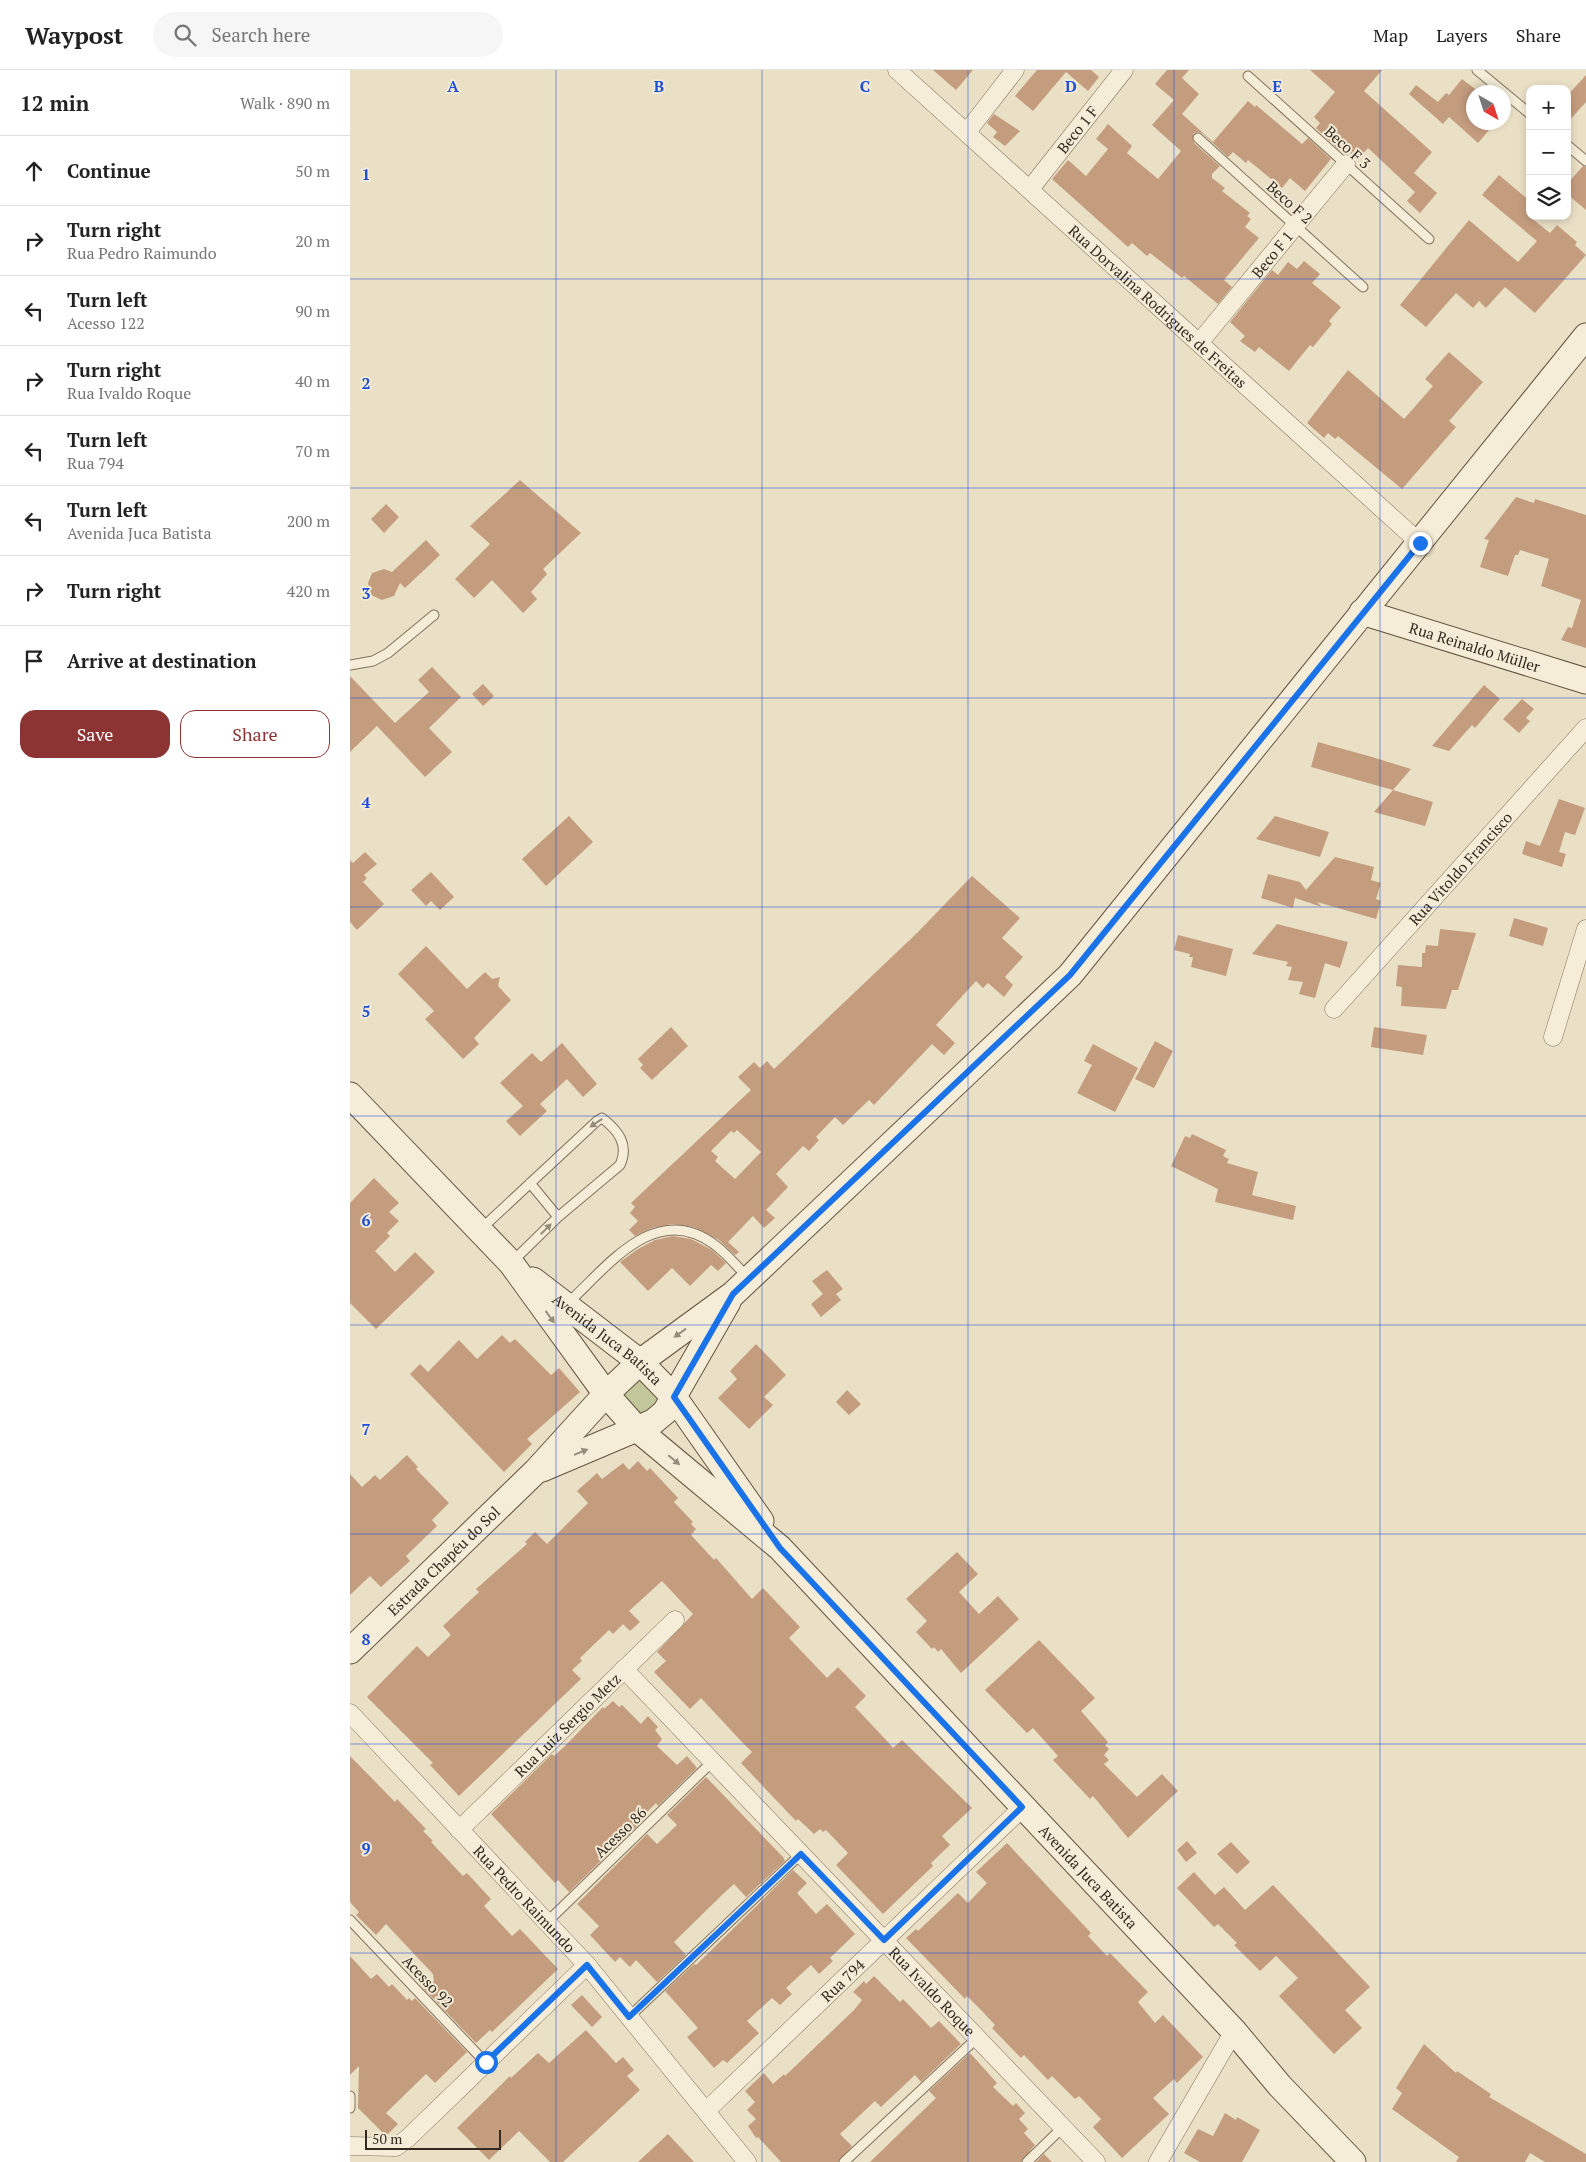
<!DOCTYPE html>
<html lang="en">
<head>
<meta charset="utf-8">
<style>
	body { margin:0; font-family:"PT Serif",serif; background:#f6f6f6; color:#222 }
	.controls { position:absolute; right:15px; top:15px; display:grid; overflow:hidden; border-radius:10px; box-shadow:0 2px 8px #0003 }
	.controls button { width:45px; height:45px; display:grid; place-items:center; padding:0; border:0; border-bottom:1px solid #e0e0e0; background:#fff; color:#222; font:25px sans-serif }
	.compass { position:absolute; left:1116px; top:15px; width:45px; height:45px; border-radius:50%; background:#fff; box-shadow:0 2px 8px #0003; rotate:141deg }
	.scale { position:absolute; left:15px; bottom:12px; width:136px; box-sizing:border-box; padding-left:5px; border:2px solid #352a20; border-top:0; font-size:14px; line-height:18px; white-space:nowrap; color:#352a20; -webkit-text-stroke:4px #f2ead5; paint-order:stroke }
	.stop { position:absolute; width:15px; height:15px; margin:-11px; border:4px solid #1a73e8; border-radius:50%; background:#fff }
	.stop.end { background:#1a73e8; border-color:#fff; box-shadow:0 1px 5px #0008 }
	.list { margin:0; padding:0; list-style:none }
	h2 { display:flex; justify-content:space-between; align-items:center; height:65px; margin:0; padding:0 20px; font-size:21px }
	h2 small { font-size:16px; font-weight:400; color:#767676 }
	.list li { display:grid; grid-template-columns:32px 1fr auto; gap:15px; align-items:center; box-sizing:border-box; height:70px; padding:0 20px; border-top:1px solid #e0e0e0 }
	.list b { display:block; font-size:19px; white-space:nowrap }
	.list p { margin:0; font-size:16px; white-space:nowrap; color:#767676 }
	.list em { font-size:16px; font-style:normal; color:#767676 }
	.actions { display:flex; gap:10px; padding:15px 20px }
	.actions a { flex:1; padding:11px 0; border:1px solid #8c3433; border-radius:15px; text-align:center; font-size:18px; color:#8c3433 }
	.actions .main { background:#8c3433; color:#fff }
	.icon { flex:none; width:28px; height:28px; fill:none; stroke:currentColor; stroke-width:2; stroke-linecap:round; stroke-linejoin:round }
	.map { position:relative; flex:none; width:1236px; height:2092px; overflow:hidden }
	header { display:flex; align-items:center; gap:30px; box-sizing:border-box; height:70px; padding:0 25px; background:#fff; border-bottom:1px solid #e0e0e0 }
	header strong { font-size:24px }
	nav { display:flex; gap:28px; margin-inline-start:auto; font-size:18px }
	.search { width:350px; height:45px; background:#f6f6f6; display:flex; align-items:center; gap:12px; box-sizing:border-box; padding:0 18px; border-radius:28px; color:#767676; font-size:19px }
	main { display:flex }
	aside { flex:1; background:#fff }
	.map>svg:first-child { display:block }
	.green { fill:#c1c79b }
	.building { fill:#c49d7f; fill-rule:evenodd }
	.lines { fill:none; stroke-linecap:round; stroke-linejoin:round }
	.lane-casing { stroke:#83725d; stroke-width:11 }
	.street-casing { stroke:#83725d; stroke-width:19 }
	.secondary-casing { stroke:#655440; stroke-width:27 }
	.lane { stroke:#f5edd8; stroke-width:9 }
	.street { stroke:#f5edd8; stroke-width:18 }
	.secondary { stroke:#f5edd8; stroke-width:25 }
	.oneway { fill:#958c7c }
	.route { stroke:#1a73e8; stroke-width:6 }
	.grid { fill:none; stroke:#1d4ed8; stroke-width:1; stroke-opacity:0.55 }
	.labels { text-anchor:middle; dominant-baseline:central; stroke-width:4; stroke-linejoin:round; paint-order:stroke }
	.street-label { font-size:15px; fill:#352a20; stroke:#f2ead5 }
	.grid-label { font-size:16px; text-anchor:middle; font-weight:bold; fill:#1d4ed8; stroke:#f2ead5; stroke-width:4; stroke-linejoin:round; paint-order:stroke }
</style>
</head>
<body>
<header>
<strong>Waypost</strong>
<div class="search"><svg class="icon" aria-label="search" viewBox="0 0 24 24"><circle cx="10" cy="10" r="6"/><path d="M15 15l6 6"/></svg>Search here</div>
<nav><a>Map</a><a>Layers</a><a>Share</a></nav>
</header>
<main>
<aside>
<h2>12 min<small>Walk · 890 m</small></h2>
<ul class="list">
<li><svg class="icon" aria-label="ahead" viewBox="0 0 24 24"><path d="M12 20V5M6 11l6-6 6 6"/></svg><div><b>Continue</b></div><em>50 m</em></li>
<li><svg class="icon" aria-label="right" viewBox="0 0 24 24"><path d="M7 20v-9h11M14 6l5 5-5 5"/></svg><div><b>Turn right</b><p>Rua Pedro Raimundo</p></div><em>20 m</em></li>
<li><svg class="icon" aria-label="left" viewBox="0 0 24 24"><path d="M17 20v-9H6M10 6l-5 5 5 5"/></svg><div><b>Turn left</b><p>Acesso 122</p></div><em>90 m</em></li>
<li><svg class="icon" aria-label="right" viewBox="0 0 24 24"><path d="M7 20v-9h11M14 6l5 5-5 5"/></svg><div><b>Turn right</b><p>Rua Ivaldo Roque</p></div><em>40 m</em></li>
<li><svg class="icon" aria-label="left" viewBox="0 0 24 24"><path d="M17 20v-9H6M10 6l-5 5 5 5"/></svg><div><b>Turn left</b><p>Rua 794</p></div><em>70 m</em></li>
<li><svg class="icon" aria-label="left" viewBox="0 0 24 24"><path d="M17 20v-9H6M10 6l-5 5 5 5"/></svg><div><b>Turn left</b><p>Avenida Juca Batista</p></div><em>200 m</em></li>
<li><svg class="icon" aria-label="right" viewBox="0 0 24 24"><path d="M7 20v-9h11M14 6l5 5-5 5"/></svg><div><b>Turn right</b></div><em>420 m</em></li>
<li><svg class="icon" aria-label="arrive" viewBox="0 0 24 24"><path d="M6 21V4h12l-3 4 3 4H6"/></svg><div><b>Arrive at destination</b></div></li>
</ul>
<div class="actions"><a class="main">Save</a><a>Share</a></div>
</aside>
<div class="map">
<svg width="1236" height="2092" viewBox="0 0 1236 2092">
	<rect width="100%" height="100%" fill="#eae0c6"/>
	<!-- green -->
	<path class="green" d="M289,1307L309,1321V1335L288,1347L271,1324Z"/>
	<!-- building -->
	<path class="building" d="M583,0H623L606,20Z
		M687,0H741L749,7L738,21L716,2L683,41L665,26Z
		M817,0H839L832,8L849,24L832,44L863,72L898,31L905,37L906,35L952,74L958,68L981,89L955,121L940,108L932,118L898,90L896,93L883,82L878,87L852,63L847,62L843,64L844,73L870,96L862,104V108L875,118L872,121L900,143L897,146L901,149L895,157L909,168L874,210L882,217L868,234L834,206L832,208L800,183L797,186L782,173L778,177L702,109L718,90L736,106L758,79L746,69L758,54L782,76L777,83L808,109L831,81L802,55L824,30L805,14Z
		M960,0H1032L1014,21L1082,82L1064,103L1087,123L1070,143L1057,131L1065,122L1018,78L1013,84L1007,78L1001,84L992,76L989,80L966,58L970,53L964,47L985,22Z
		M1236,5V32L1217,53V26Z
		M1112,9L1129,22H1124V29L1117,38L1124,45V52H1132L1140,59L1128,73L1099,47L1093,54L1059,24L1066,15L1088,32L1096,23L1099,25Z
		M644,44L670,61L655,76L643,67L647,62L637,53Z
		M1233,96L1236,97V140L1217,124V114Z
		M1149,105L1180,131V147L1200,163L1207,155L1227,172L1225,175L1236,185L1185,243L1155,217L1136,238L1129,231L1123,238L1106,223L1076,257L1050,235L1119,150L1168,192L1187,171L1132,125Z
		M954,191L970,204L962,213L991,237L979,251L982,254L963,277L960,275L939,301L909,277L905,282L890,271L895,266L880,252L922,200L928,205L938,192L947,199Z
		M1099,282L1133,312L1099,351L1106,357L1052,419L988,366L985,369L978,363L974,368L957,353L998,300L1054,349L1083,316L1075,309Z
		M170,410L231,463L193,499L197,504L181,522L187,529L173,543L142,510L124,528L105,509L140,474L120,456Z
		M1166,427L1184,433L1185,429L1236,445V578L1211,570L1218,557L1222,558L1231,530L1191,516L1199,489L1170,480L1168,485H1165L1158,506L1130,497L1139,470L1134,469Z
		M36,434L49,447L34,463L21,449Z
		M76,470L90,485L55,518L50,513L44,526L32,530L21,525L18,513L22,503L34,499L42,502Z
		M82,597L111,627L79,658L102,682L75,707L27,656L0,682V606L45,653L79,622L68,610Z
		M133,614L144,626L133,636L122,624Z
		M1134,615L1150,629L1125,658L1122,655L1099,681L1082,676Z
		M1172,629L1184,639L1176,648L1180,651L1169,663L1153,649Z
		M968,672L1022,687L1061,699L1043,720L961,697Z
		M1043,720L1083,732L1075,756L1024,742Z
		M1209,729L1235,738L1225,765L1215,762L1209,782L1216,784L1212,797L1172,784L1176,771L1190,776Z
		M219,746L243,772L196,816L172,789Z
		M925,746L979,762L970,787L906,769Z
		M15,782L27,794L14,805L17,808L13,812L34,834L7,860L0,852V790L3,793Z
		M985,787L1024,797L1021,810L1031,813L1026,829L1031,831L1026,849L967,832L972,837L945,828L943,838L911,828L918,804L950,812L956,820Z
		M81,802L104,827L90,840L81,831L76,836L61,820Z
		M622,806L670,848L652,868L673,887L655,907L663,915L654,927L638,913L633,918L626,911L586,955L605,973L594,985L582,974L524,1035L519,1030L493,1055L485,1047L466,1067L469,1070L459,1081L453,1076L426,1104L438,1117L416,1140L425,1148L414,1158L403,1146L378,1172L389,1182L385,1185L369,1170L344,1157L322,1154L302,1158L285,1166L279,1160L288,1151L280,1143L285,1137L281,1133L401,1020L388,1007L404,992L410,998L417,991L424,999L567,863ZM387,1060L411,1082L385,1109L365,1091L368,1087L361,1081L381,1061L384,1063Z
		M1164,848L1198,858L1193,876L1159,866Z
		M927,854L998,872L990,898L975,893L965,928L949,924L953,912L938,910L942,897L936,896L938,892L902,884Z
		M1090,859L1126,863L1108,920H1102L1096,939L1051,936L1052,917L1046,916L1048,895L1072,897V883H1075L1076,875L1088,876Z
		M828,865L883,879L876,906L841,897L843,887H839L840,884L824,880Z
		M76,876L117,919L135,902L142,909L150,907L148,916L161,930L124,968L129,974L113,989L75,949L84,941L48,904Z
		M321,957L338,976L302,1010L290,998L293,995L288,989Z
		M1024,957L1077,965L1073,985L1021,977Z
		M805,971L823,981L804,1018L785,1009Z
		M212,973L247,1014L233,1027L217,1009L190,1034L197,1041L170,1066L156,1051L173,1036L150,1013L182,983L191,992Z
		M743,974L788,998L765,1042L727,1023L742,995L734,991Z
		M842,1064L876,1080L873,1086L879,1089L877,1093L908,1102L902,1125L946,1136L943,1150L865,1132L868,1119L821,1096L835,1066L840,1068Z
		M24,1108L49,1133L39,1142L49,1151L37,1163L40,1166L25,1181L45,1202L65,1182L85,1202L26,1259L0,1233V1133Z
		M323,1166L341,1169L362,1180L376,1193L368,1201L361,1195L340,1216L322,1198L298,1221L270,1192L288,1179L305,1170Z
		M477,1200L493,1219L486,1224L491,1230L471,1247L461,1234L473,1224L462,1211Z
		M152,1265L160,1273L165,1269L201,1305L209,1298L230,1322L177,1369L182,1374L154,1402L60,1304L70,1294L78,1302L109,1270L127,1289Z
		M406,1274L436,1305L414,1327L423,1335L399,1359L368,1328L387,1309L380,1301Z
		M497,1320L511,1334L499,1345L486,1332Z
		M57,1385L68,1397L66,1399L99,1433L82,1450L87,1456L56,1486L60,1491L31,1517L20,1506L0,1525V1404L12,1417L25,1405L30,1410Z
		M288,1391L297,1401L300,1398L328,1428L324,1432L343,1452L341,1454L346,1459L341,1465L364,1490L366,1488L402,1529L413,1518L450,1557L439,1568L477,1608L488,1597L516,1626L505,1637L537,1671L543,1678L552,1670L622,1738L592,1766L600,1775L581,1793L583,1796L533,1844L486,1795L498,1783L476,1760L473,1762L470,1759L464,1764L448,1749L446,1751L391,1693L402,1682L391,1671L351,1628L340,1639L304,1602L316,1591L307,1582L343,1544L312,1511L279,1541L290,1552L280,1561L273,1554L263,1564L259,1560L230,1588L232,1591L222,1600L231,1609L109,1726L80,1695L83,1693L17,1627L67,1576L78,1587L101,1565L93,1556L129,1522L126,1519L177,1474L175,1472L185,1462L197,1474L238,1433L227,1421L247,1403L252,1409L273,1393L279,1400Z
		M607,1482L628,1504L609,1522L629,1544L648,1526L669,1549L611,1603L591,1579L588,1582L584,1577L582,1579L566,1562L577,1551L556,1529Z
		M689,1570L745,1628L731,1641L758,1672L755,1675L759,1679L754,1685L759,1690L754,1694L787,1727L812,1704L828,1721L778,1768L743,1726L740,1729L703,1690L708,1686L683,1658L677,1663L635,1620Z
		M263,1631L269,1637L272,1635L291,1654L298,1646L308,1657L305,1660L312,1669L307,1676L327,1695L337,1686L347,1698L308,1736L306,1733L286,1753L288,1755L219,1822L208,1810L205,1813L141,1744L202,1684L204,1686L214,1677L253,1637L254,1639Z
		M0,1686L45,1732L47,1729L76,1759L73,1761L83,1771L81,1772L113,1806L117,1803L141,1829L134,1836L162,1866L170,1859L208,1899L142,1962L140,1960L126,1973L74,1919L84,1911L83,1904L36,1854L26,1865L6,1845L9,1842L0,1832Z
		M356,1707L433,1787L435,1791L396,1827L384,1814L373,1824L324,1872L336,1885L307,1912L286,1890L280,1897L270,1887L265,1892L240,1865L249,1856L227,1834L297,1764L307,1774L327,1755L317,1745Z
		M837,1771L847,1783L836,1792L827,1780Z
		M881,1772L900,1792L887,1804L867,1784Z
		M657,1773L741,1863L738,1866L757,1886L760,1883L798,1922L788,1932L805,1953L813,1945L853,1987L827,2013L824,2009L803,2028L819,2044L772,2088L743,2057L751,2049L729,2026L725,2029L702,2006L698,2010L674,1985L671,1988L642,1958L645,1955L630,1939L617,1926L615,1929L556,1868L566,1859L568,1861L608,1823L618,1833L637,1813L626,1802Z
		M443,1800L457,1813L447,1823L466,1844L477,1834L505,1864L480,1888L483,1891L469,1904L461,1895L436,1918L442,1924L430,1935L422,1928L397,1951L409,1963L377,1993L373,1990L364,1998L337,1967L348,1958L315,1921L344,1894L346,1895Z
		M844,1802L865,1825L874,1817L895,1840L923,1815L1020,1917L995,1940L1012,1958L984,1984L929,1926L948,1908L926,1886L910,1901L884,1875L887,1873L868,1854L864,1857L827,1818Z
		M0,1886L21,1909L27,1904L39,1917L42,1914L57,1930L59,1928L62,1931L65,1928L117,1982L85,2013L76,2004L36,2043L48,2054L36,2066L8,2038L9,1996L0,2005Z
		M524,1906L550,1932L553,1929L581,1958L589,1951L611,1974L571,2012L565,2005L531,2037L525,2031L490,2064L502,2076L488,2092H431L408,2067L406,2068L398,2056L406,2049L397,2040L405,2032L395,2021L414,2003L423,2014L434,2004L435,2006L504,1940L512,1930L503,1922L514,1911L516,1914Z
		M232,1925L252,1947L242,1957L221,1935Z
		M236,1960L266,1993L273,1987L284,2000L277,2006L290,2020L213,2092H200L169,2061L139,2090L107,2058L160,2006L161,2008L188,1983L199,1993Z
		M1074,1974L1106,2003L1107,2001L1141,2024L1139,2027L1236,2084V2092H1195L1180,2083L1175,2092H1106L1109,2087L1042,2039L1052,2023L1046,2018Z
		M620,1983L647,2013L643,2017L663,2036L666,2033L675,2043L669,2049L678,2059L674,2063L685,2075L671,2092H520L586,2028L579,2021Z
		M875,2043L886,2050L887,2047L910,2060L892,2092H850L834,2083L848,2059L863,2066Z
		M318,2064L344,2092H288Z
		M694,2084L702,2092H686Z"/>
	<g class="lines">
		<defs>
			<path id="lane" d="M1127,0L1180,44
				M898,6L1079,169
				M848,68L1013,217
				M1217,75L1236,91
				M0,595L23,591L38,583L84,545
				M180,1113L208,1147
				M131,1159L247,1051L252,1048C269,1061 279,1075 270,1095L208,1147L163,1191
				M218,1233C258,1196 306,1130 365,1175C377,1184 388,1197 398,1208
				M0,1850L135,1992
				M197,1852L363,1691
				M279,1947L451,1784
				M0,2026V2038
				M494,2092L627,1968
				M677,2092L713,2057"/>
			<g id="street">
				<path id="s1" d="M547,0L1070,473"/>
				<path d="M617,62L665,0"/>
				<path id="s2" d="M680,119L774,0"/>
				<path id="s3" d="M849,273L996,94"/>
				<path id="s4" d="M984,939L1236,658"/>
				<path d="M1203,967L1236,859"/>
				<path id="s5" d="M274,1599L746,2092"/>
				<path id="s6" d="M0,1643L237,1895L397,2092"/>
				<path id="s7" d="M109,1760L325,1550"/>
				<path id="s8" d="M356,2041L673,1737"/>
				<path d="M0,2076L46,2077L58,2068L237,1895"/>
				<path d="M808,2092L884,1961"/>
			</g>
			<g id="secondary">
				<path id="s9" d="M1012,542L1236,611"/>
				<path id="s10" d="M0,1025L161,1193L256,1324L287,1359L430,1478L884,1961L930,2016L1003,2092"/>
				<path id="s11" d="M183,1210L290,1292L324,1327L411,1451"/>
				<path d="M192,1399L303,1352L315,1342L378,1232"/>
				<path id="s12" d="M0,1581L186,1401L256,1324L290,1292L383,1224L720,905L1236,266"/>
			</g>
		</defs>
		<!-- lane casing -->
		<use href="#lane" class="lane-casing"/>
		<!-- street casing -->
		<use href="#street" class="street-casing"/>
		<!-- secondary casing -->
		<use href="#secondary" class="secondary-casing"/>
		<!-- lane -->
		<use href="#lane" class="lane"/>
		<!-- street -->
		<use href="#street" class="street"/>
		<!-- secondary -->
		<use href="#secondary" class="secondary"/>
	</g>
	<!-- one-way arrows -->
	<defs><path id="oneway-solid" d="M-6-.8H1V-3.2L6.5 0L1 3.2V.8H-6Z" transform="scale(1.25)"/></defs>
	<g class="oneway">
		<use href="#oneway-solid" transform="translate(246 1053) rotate(146)"/>
		<use href="#oneway-solid" transform="translate(196 1159) rotate(-45)"/>
		<use href="#oneway-solid" transform="translate(200 1247) rotate(54)"/>
		<use href="#oneway-solid" transform="translate(330 1263) rotate(144)"/>
		<use href="#oneway-solid" transform="translate(231 1382) rotate(-22)"/>
		<use href="#oneway-solid" transform="translate(324 1390) rotate(40)"/>
	</g>
	<g class="lines">
		<!-- route -->
		<path class="route" d="M136,1992L237,1895L279,1947L451,1784L534,1870L672,1737L430,1478L324,1327L383,1224L720,905L1070,473"/>
	</g>
	<!-- grid -->
	<path class="grid" d="M206,0V2092M412,0V2092M618,0V2092M824,0V2092M1030,0V2092M0,209H1236M0,418H1236M0,628H1236M0,837H1236M0,1046H1236M0,1255H1236M0,1464H1236M0,1674H1236M0,1883H1236"/>
	<g class="labels">
		<!-- street labels -->
		<g class="street-label">
			<text stroke="none"><textPath href="#s2" startOffset="76">Beco 1 F</textPath></text>
			<text transform="translate(998 77) rotate(42)">Beco F 3</text>
			<text transform="translate(940 132) rotate(42)">Beco F 2</text>
			<text stroke="none"><textPath href="#s3" startOffset="115">Beco F 1</textPath></text>
			<text stroke="none"><textPath href="#s1" startOffset="352">Rua Dorvalina Rodrigues de Freitas</textPath></text>
			<text stroke="none"><textPath href="#s9" startOffset="118">Rua Reinaldo Müller</textPath></text>
			<text stroke="none"><textPath href="#s4" startOffset="189">Rua Vitoldo Francisco</textPath></text>
			<text stroke="none"><textPath href="#s11" startOffset="95">Avenida Juca Batista</textPath></text>
			<text stroke="none"><textPath href="#s12" startOffset="130">Estrada Chapéu do Sol</textPath></text>
			<text stroke="none"><textPath href="#s7" startOffset="151">Rua Luiz Sergio Metz</textPath></text>
			<text transform="translate(270 1762) rotate(-44)">Acesso 86</text>
			<text stroke="none"><textPath href="#s10" startOffset="1078">Avenida Juca Batista</textPath></text>
			<text stroke="none"><textPath href="#s6" startOffset="255">Rua Pedro Raimundo</textPath></text>
			<text stroke="none"><textPath href="#s8" startOffset="189">Rua 794</textPath></text>
			<text transform="translate(78 1911) rotate(46)">Acesso 92</text>
			<text stroke="none"><textPath href="#s5" startOffset="446">Rua Ivaldo Roque</textPath></text>
		</g>
	</g>
	<g class="grid-label">
		<text x="103" y="22">A</text>
		<text x="309" y="22">B</text>
		<text x="515" y="22">C</text>
		<text x="721" y="22">D</text>
		<text x="927" y="22">E</text>
		<text x="16" y="110">1</text>
		<text x="16" y="319">2</text>
		<text x="16" y="529">3</text>
		<text x="16" y="738">4</text>
		<text x="16" y="947">5</text>
		<text x="16" y="1156">6</text>
		<text x="16" y="1365">7</text>
		<text x="16" y="1575">8</text>
		<text x="16" y="1784">9</text>
	</g>
</svg>
<div class="controls">
<button>+</button>
<button>−</button>
<button><svg class="icon" aria-label="layers" viewBox="0 0 24 24"><path d="M12 4l9 5-9 5-9-5zM3 14l9 5 9-5"/></svg></button>
</div>
<svg class="compass" viewBox="-18 -18 36 36"><path d="M0-13l5 13h-10z" fill="#e53935"/><path d="M0 13l5-13h-10z" fill="#767676"/></svg>
<div class="scale">50 m</div>
<div class="stop" style="left:136px;top:1992px"></div>
<div class="stop end" style="left:1070px;top:473px"></div>
</div>
</main>
</body>
</html>
